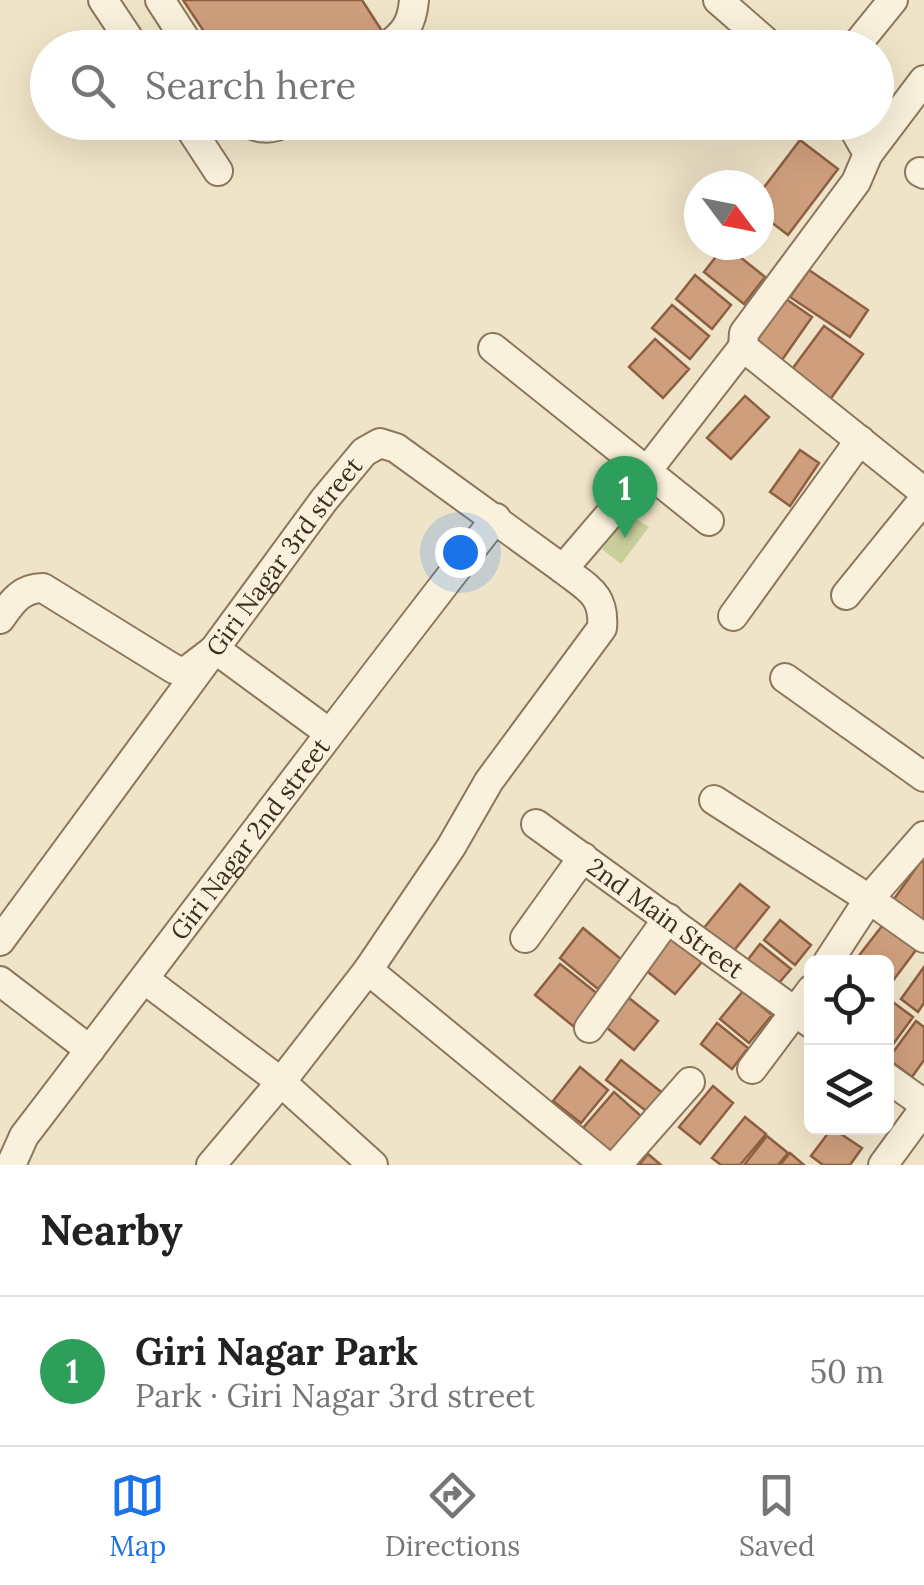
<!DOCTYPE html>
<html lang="en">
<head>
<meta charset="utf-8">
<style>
	body { margin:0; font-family:Lora,serif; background:#f2f2f2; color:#222 }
	.controls { position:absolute; right:30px; bottom:30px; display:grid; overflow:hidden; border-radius:15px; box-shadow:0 10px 40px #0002 }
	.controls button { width:90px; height:90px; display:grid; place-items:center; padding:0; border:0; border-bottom:2px solid #e0e0e0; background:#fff; color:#222; font:50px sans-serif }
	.compass { position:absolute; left:684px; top:170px; width:90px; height:90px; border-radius:50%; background:#fff; box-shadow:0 10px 40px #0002; rotate:122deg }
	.you { position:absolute; left:460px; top:552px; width:35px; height:35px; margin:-25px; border:8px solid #fff; border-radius:50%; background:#1a73e8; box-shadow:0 0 0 15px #1a73e833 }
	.badge { display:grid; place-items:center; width:65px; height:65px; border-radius:50%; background:#1a73e8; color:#fff; font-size:32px; font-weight:700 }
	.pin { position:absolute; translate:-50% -82px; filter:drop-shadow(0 2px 5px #0008) }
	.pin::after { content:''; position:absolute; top:52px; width:35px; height:30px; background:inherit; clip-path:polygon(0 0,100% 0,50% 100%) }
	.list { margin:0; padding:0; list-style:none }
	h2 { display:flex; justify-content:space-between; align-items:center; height:130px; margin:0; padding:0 40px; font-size:42px }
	h2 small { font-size:32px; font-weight:400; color:#767676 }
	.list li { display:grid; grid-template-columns:65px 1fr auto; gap:30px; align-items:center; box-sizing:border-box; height:150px; padding:0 40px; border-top:2px solid #e0e0e0 }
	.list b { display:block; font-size:38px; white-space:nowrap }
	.list p { margin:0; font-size:32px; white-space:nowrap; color:#767676 }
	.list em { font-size:32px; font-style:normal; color:#767676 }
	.icon { flex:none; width:55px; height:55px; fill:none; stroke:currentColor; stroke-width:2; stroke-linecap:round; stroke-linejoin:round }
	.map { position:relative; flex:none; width:924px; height:1165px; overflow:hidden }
	.search { position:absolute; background:#fff; box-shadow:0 10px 40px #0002; left:30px; right:30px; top:30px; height:110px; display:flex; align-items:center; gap:25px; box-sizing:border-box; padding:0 35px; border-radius:55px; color:#767676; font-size:38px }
	.sheet { height:280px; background:#fff }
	nav { display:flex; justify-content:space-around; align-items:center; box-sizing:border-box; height:140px; border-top:2px solid #e0e0e0; background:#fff; font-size:28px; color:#767676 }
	nav a { display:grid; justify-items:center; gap:5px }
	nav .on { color:#1a73e8 }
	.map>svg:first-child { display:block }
	.green { fill:#c9cf9b }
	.building { fill:#cf9f7d; stroke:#8d5f41; stroke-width:2.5 }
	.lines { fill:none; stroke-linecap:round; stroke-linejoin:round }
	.minor-casing { stroke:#8d765c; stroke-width:32 }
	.minor { stroke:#faf1dc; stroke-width:28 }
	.labels { text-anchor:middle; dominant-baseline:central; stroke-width:9; stroke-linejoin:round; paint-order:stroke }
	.street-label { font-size:25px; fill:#3d2e20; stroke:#f7eed8 }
</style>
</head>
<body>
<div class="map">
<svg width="924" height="1165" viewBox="0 0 924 1165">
	<rect width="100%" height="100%" fill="#f0e4c8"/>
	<!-- green -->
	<path class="green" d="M628,514L649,527L621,564L602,549Z"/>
	<!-- building -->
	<path class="building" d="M183,0H362L382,31L358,48H215Z
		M800,140L838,169L788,235L759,213V194Z
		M725,245L765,277L744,304L704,272Z
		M809,270L868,310L850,337L790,297Z
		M695,275L731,305L712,329L676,299Z
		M786,299L812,317L782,360L756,342Z
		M672,305L709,336L690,359L652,328Z
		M824,326L863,354L829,401L790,372Z
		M655,339L689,369L663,398L629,367Z
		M745,396L769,417L731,459L707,438Z
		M800,450L819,463L790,506L770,492Z
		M921,861L924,863V922L892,902Z
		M740,884L769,907L732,953L703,929Z
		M889,917L922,942L886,990V962H854Z
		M780,920L811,945L795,965L764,940Z
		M583,928L622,960L598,989L560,958Z
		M673,929L707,956L675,994L642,967Z
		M760,944L791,969L772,991L742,967Z
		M560,964L599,995L573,1026L535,995Z
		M924,967V1003L918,1012L901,999Z
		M743,991L772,1015L749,1043L720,1019Z
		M624,994L658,1021L634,1050L601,1023Z
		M886,997L913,1017L886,1054Z
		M916,1021L924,1027V1060L912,1077L888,1059Z
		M717,1023L748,1048L732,1069L701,1044Z
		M621,1060L665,1095L650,1114L606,1080Z
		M580,1067L608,1090L581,1123L553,1101Z
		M713,1086L733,1103L700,1144L679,1127Z
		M614,1092L641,1116L610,1152L583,1128Z
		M745,1117L766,1134L740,1165H721L712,1158Z
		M832,1128L862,1148L850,1165H823L811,1156Z
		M767,1136L788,1153L778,1165H744Z
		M790,1153L804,1165H780Z
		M648,1154L661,1165H639Z"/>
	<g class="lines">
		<defs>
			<g id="minor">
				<path d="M103,0L135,48"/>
				<path d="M160,0L191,48"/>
				<path d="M718,0L773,48"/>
				<path d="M385,48C405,33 412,24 414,0"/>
				<path d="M854,48L893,0"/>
				<path d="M186,122L218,171"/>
				<path d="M245,122C257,128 272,131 284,122"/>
				<path d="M850,122L868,154L856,182L744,333L743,347L924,492"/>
				<path d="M868,154L924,80"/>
				<path d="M920,172L924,174"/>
				<path d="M493,348L709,521"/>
				<path d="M846,595L924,499"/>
				<path d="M733,616L860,440"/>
				<path d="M0,619C12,602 21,588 43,588L174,669L185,672L215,649L328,732"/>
				<path d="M785,678L924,777"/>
				<path d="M714,800L869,899L924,938"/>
				<path id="s1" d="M536,824L812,1024"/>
				<path d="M525,938L583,857"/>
				<path id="s2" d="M0,941L324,500L364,452L380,443L396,448L563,569L646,472L743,347"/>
				<path d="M828,962L869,899L924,836"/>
				<path d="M368,970L605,1165"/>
				<path d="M144,979L281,1082L373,1165"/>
				<path d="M0,981L90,1050"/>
				<path d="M589,1028L668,918"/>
				<path d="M752,1069L812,989"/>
				<path d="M886,1077L924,1104"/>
				<path id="s3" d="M11,1165L24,1136C182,930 336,722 496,518"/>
				<path d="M211,1165L281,1082L368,970L451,847L489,781L602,628C605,594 587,588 563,569"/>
				<path d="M617,1165L690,1082"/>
				<path d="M883,1165L924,1109"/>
			</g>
		</defs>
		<!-- minor casing -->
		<use href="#minor" class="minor-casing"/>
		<!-- minor -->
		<use href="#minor" class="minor"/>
	</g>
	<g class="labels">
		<!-- street labels -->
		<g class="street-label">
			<text stroke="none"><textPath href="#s2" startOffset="478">Giri Nagar 3rd street</textPath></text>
			<text stroke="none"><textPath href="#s3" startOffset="405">Giri Nagar 2nd street</textPath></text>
			<text stroke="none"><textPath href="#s1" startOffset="160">2nd Main Street</textPath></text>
		</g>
	</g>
</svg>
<div class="controls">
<button><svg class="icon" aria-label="locate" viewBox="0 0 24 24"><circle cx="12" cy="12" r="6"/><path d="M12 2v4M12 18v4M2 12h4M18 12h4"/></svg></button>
<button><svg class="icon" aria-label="layers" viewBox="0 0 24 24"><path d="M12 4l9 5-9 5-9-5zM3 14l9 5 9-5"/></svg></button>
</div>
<svg class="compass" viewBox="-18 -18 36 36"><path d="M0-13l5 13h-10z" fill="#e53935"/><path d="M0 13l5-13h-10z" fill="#767676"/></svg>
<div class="you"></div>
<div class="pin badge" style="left:625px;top:538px;background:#2e9e5b">1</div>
<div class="search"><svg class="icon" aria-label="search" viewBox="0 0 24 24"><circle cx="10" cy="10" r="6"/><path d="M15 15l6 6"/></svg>Search here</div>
</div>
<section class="sheet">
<h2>Nearby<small></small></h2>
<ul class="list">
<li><span class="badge" style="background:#2e9e5b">1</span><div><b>Giri Nagar Park</b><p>Park · Giri Nagar 3rd street</p></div><em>50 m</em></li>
</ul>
</section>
<nav>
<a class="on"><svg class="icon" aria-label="map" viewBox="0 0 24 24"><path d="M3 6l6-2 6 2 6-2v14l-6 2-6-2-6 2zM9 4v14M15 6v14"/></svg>Map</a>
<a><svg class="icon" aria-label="directions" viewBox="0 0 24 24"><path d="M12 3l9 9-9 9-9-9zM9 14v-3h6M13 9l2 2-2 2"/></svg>Directions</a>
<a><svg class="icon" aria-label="saved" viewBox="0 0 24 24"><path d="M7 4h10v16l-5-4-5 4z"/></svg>Saved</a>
</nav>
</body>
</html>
